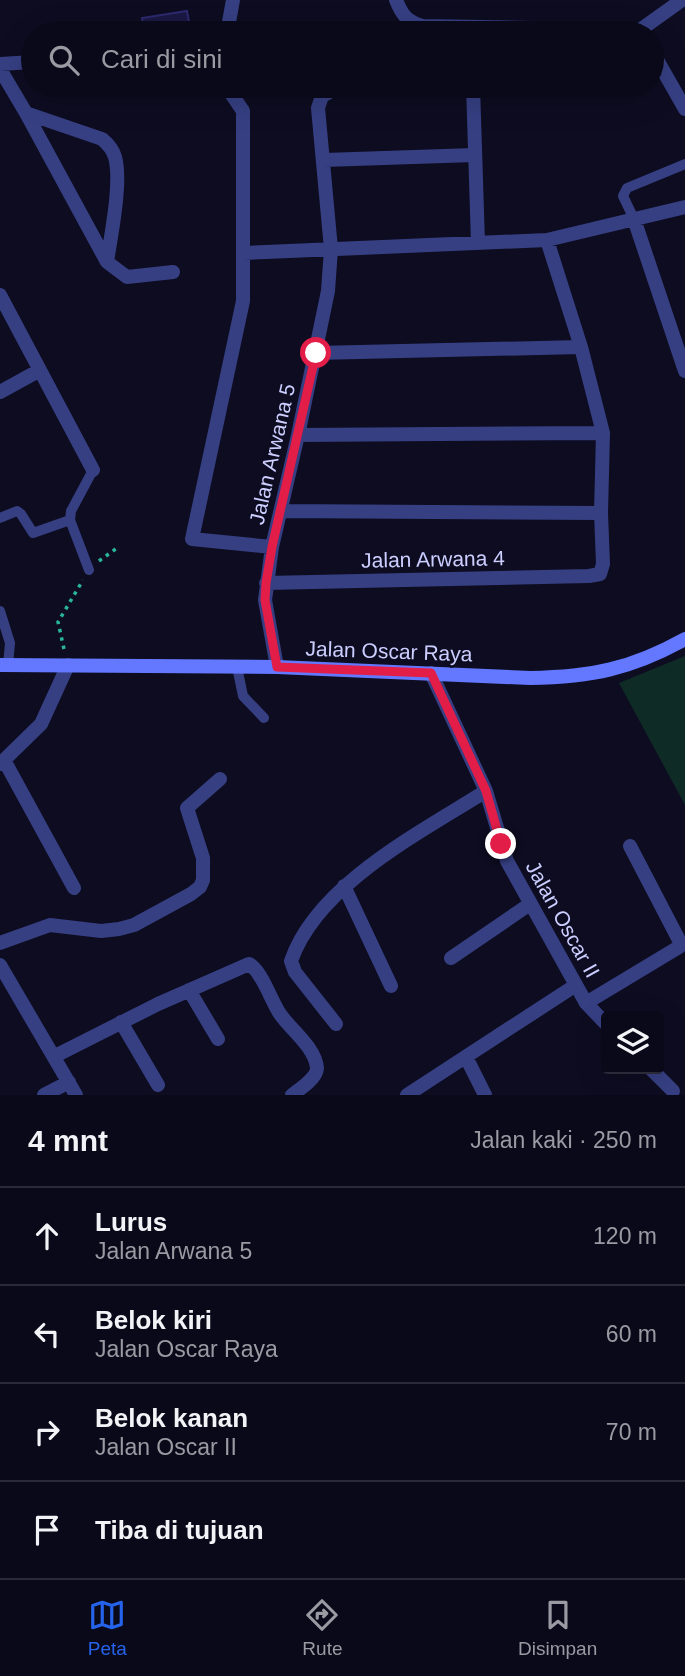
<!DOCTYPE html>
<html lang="id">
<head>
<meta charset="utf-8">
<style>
	body { margin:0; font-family:Helvetica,sans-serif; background:#181726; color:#f1f3f6 }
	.controls { position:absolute; right:21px; bottom:21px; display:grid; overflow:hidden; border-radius:7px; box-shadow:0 7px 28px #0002 }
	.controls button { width:63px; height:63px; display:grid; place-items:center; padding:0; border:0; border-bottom:2px solid #2a2a38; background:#0a0919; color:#f1f3f6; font:35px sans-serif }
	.stop { position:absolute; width:21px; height:21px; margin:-16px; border:5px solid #e11d48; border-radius:50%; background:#fff }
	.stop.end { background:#e11d48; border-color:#fff; box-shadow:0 2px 7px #0008 }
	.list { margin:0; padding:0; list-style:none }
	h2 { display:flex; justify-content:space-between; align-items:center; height:91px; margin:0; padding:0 28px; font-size:30px }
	h2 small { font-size:23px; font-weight:400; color:#999aa2 }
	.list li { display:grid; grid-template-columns:46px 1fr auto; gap:21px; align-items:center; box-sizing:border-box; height:98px; padding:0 28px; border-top:2px solid #2a2a38 }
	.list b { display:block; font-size:26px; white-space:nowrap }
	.list p { margin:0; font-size:23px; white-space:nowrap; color:#999aa2 }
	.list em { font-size:23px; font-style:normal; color:#999aa2 }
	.icon { flex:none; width:38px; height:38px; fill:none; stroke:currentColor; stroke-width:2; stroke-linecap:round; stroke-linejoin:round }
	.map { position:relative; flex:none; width:685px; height:1095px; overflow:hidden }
	.search { position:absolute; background:#0a0919; box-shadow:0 7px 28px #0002; left:21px; right:21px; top:21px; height:77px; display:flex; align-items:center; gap:18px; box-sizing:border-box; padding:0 24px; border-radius:38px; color:#999aa2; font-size:26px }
	.sheet { height:483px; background:#0a0919 }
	nav { display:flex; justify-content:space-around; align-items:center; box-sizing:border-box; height:98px; border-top:2px solid #2a2a38; background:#0a0919; font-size:19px; color:#999aa2 }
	nav a { display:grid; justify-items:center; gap:4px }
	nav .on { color:#2563eb }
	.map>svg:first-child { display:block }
	.green { fill:#0f2b26 }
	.building { fill:#1a1842; stroke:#2c296f; stroke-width:2 }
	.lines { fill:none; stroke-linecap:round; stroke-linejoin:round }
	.path { stroke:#2ab597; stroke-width:3.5; stroke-dasharray:3.5 5; stroke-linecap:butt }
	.lane { stroke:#363f82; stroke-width:10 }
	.street { stroke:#363f82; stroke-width:14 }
	.secondary { stroke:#6378ff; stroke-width:14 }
	.route { stroke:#e11d48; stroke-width:9 }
	.labels { text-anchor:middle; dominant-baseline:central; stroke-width:5; stroke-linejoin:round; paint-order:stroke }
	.street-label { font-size:21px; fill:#ccceff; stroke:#0d0c21 }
</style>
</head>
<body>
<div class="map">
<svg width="685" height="1095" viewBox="0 0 685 1095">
	<rect width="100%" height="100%" fill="#0d0c21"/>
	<!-- green -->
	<path class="green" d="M685,656V805L619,683Z"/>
	<!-- building -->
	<path class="building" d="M187,11L191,33H144L142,18Z"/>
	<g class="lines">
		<!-- path -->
		<path class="path" d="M99,561L117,548
			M64,649L58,622L83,580"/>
		<!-- lane -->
		<path class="lane" d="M634,219L623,196L627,188L685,164
			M0,518L17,511L21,514L33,533L70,520L71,511L93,470
			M70,520L89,570
			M0,611L10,643L8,665
			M237,667L243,696L264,718"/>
		<!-- street -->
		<path class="street" d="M396,0C402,15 407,22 423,26L640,30L682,0
			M227,33L233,0
			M652,51L685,109
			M0,64L33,62
			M0,69L26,113L102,139C108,144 113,150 115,157C122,182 111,235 107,262L127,277L173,272
			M226,86L243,111V301L192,539L272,547
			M473,86L478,243
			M26,113L107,262
			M324,160L474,155
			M634,219L685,371
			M244,253L547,240L685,207
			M0,295L93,470
			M316,353L581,347L547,240
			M0,392L40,370
			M298,435L603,433
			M281,511L601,513
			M266,583L589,576L600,574L603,564L601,513L603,433L581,347
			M277,667L265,600L272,547L298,435L328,291L331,249L318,108L322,96L333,90L353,86
			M431,673L486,791L507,861L586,1003L606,1024
			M4,760L74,888
			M0,764L41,724L68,665
			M344,886L391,986
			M0,943L50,925L101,931L119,929L134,925L191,894L200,887L203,880V858L187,808L220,779
			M451,958L530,904
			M0,965L76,1095
			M189,990L218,1039
			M586,1003L679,947L680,942L630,846
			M121,1022L158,1085
			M336,1024L295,972L291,961C317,885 421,832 486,791
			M55,1056L158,1004L249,964C262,971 271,1001 280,1014C291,1030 315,1047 317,1068C317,1078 300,1089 292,1095
			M466,1057L485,1095
			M651,1069L673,1091
			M44,1095L69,1082
			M407,1095L576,985"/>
		<!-- secondary -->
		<path class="secondary" d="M0,665L277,667L530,678C591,677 631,669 685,639"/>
	</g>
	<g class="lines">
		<!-- route -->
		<path class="route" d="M316,353L272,547L266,583L265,600L277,667L431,673L486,791L501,844"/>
	</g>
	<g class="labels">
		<!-- street labels -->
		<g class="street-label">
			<text transform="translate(272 454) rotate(-77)">Jalan Arwana 5</text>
			<text transform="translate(433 559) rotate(-1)">Jalan Arwana 4</text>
			<text transform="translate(389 651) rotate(2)">Jalan Oscar Raya</text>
			<text transform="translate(563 919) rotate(61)">Jalan Oscar II</text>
		</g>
	</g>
</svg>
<div class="controls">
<button><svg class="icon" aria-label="layers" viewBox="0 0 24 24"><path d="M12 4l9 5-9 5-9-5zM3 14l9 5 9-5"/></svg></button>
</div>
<div class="stop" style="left:316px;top:353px"></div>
<div class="stop end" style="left:501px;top:844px"></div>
<div class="search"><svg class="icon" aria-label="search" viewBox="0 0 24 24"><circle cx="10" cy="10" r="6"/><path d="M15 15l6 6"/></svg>Cari di sini</div>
</div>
<section class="sheet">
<h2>4 mnt<small>Jalan kaki · 250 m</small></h2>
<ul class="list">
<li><svg class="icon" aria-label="ahead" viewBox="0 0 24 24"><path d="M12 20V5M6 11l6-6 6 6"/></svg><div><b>Lurus</b><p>Jalan Arwana 5</p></div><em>120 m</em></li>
<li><svg class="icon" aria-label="left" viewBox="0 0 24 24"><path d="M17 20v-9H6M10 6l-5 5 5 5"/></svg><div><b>Belok kiri</b><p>Jalan Oscar Raya</p></div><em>60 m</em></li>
<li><svg class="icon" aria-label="right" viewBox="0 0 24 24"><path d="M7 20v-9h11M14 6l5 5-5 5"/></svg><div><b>Belok kanan</b><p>Jalan Oscar II</p></div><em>70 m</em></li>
<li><svg class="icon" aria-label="arrive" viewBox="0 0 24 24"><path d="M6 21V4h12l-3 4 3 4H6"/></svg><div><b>Tiba di tujuan</b></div></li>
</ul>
</section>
<nav>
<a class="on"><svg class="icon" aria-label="map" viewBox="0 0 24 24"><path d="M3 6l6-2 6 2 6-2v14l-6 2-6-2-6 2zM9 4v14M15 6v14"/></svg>Peta</a>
<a><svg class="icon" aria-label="directions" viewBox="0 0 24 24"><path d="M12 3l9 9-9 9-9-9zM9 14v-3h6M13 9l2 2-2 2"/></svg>Rute</a>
<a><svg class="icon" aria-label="saved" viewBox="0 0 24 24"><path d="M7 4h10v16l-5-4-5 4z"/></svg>Disimpan</a>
</nav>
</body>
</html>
